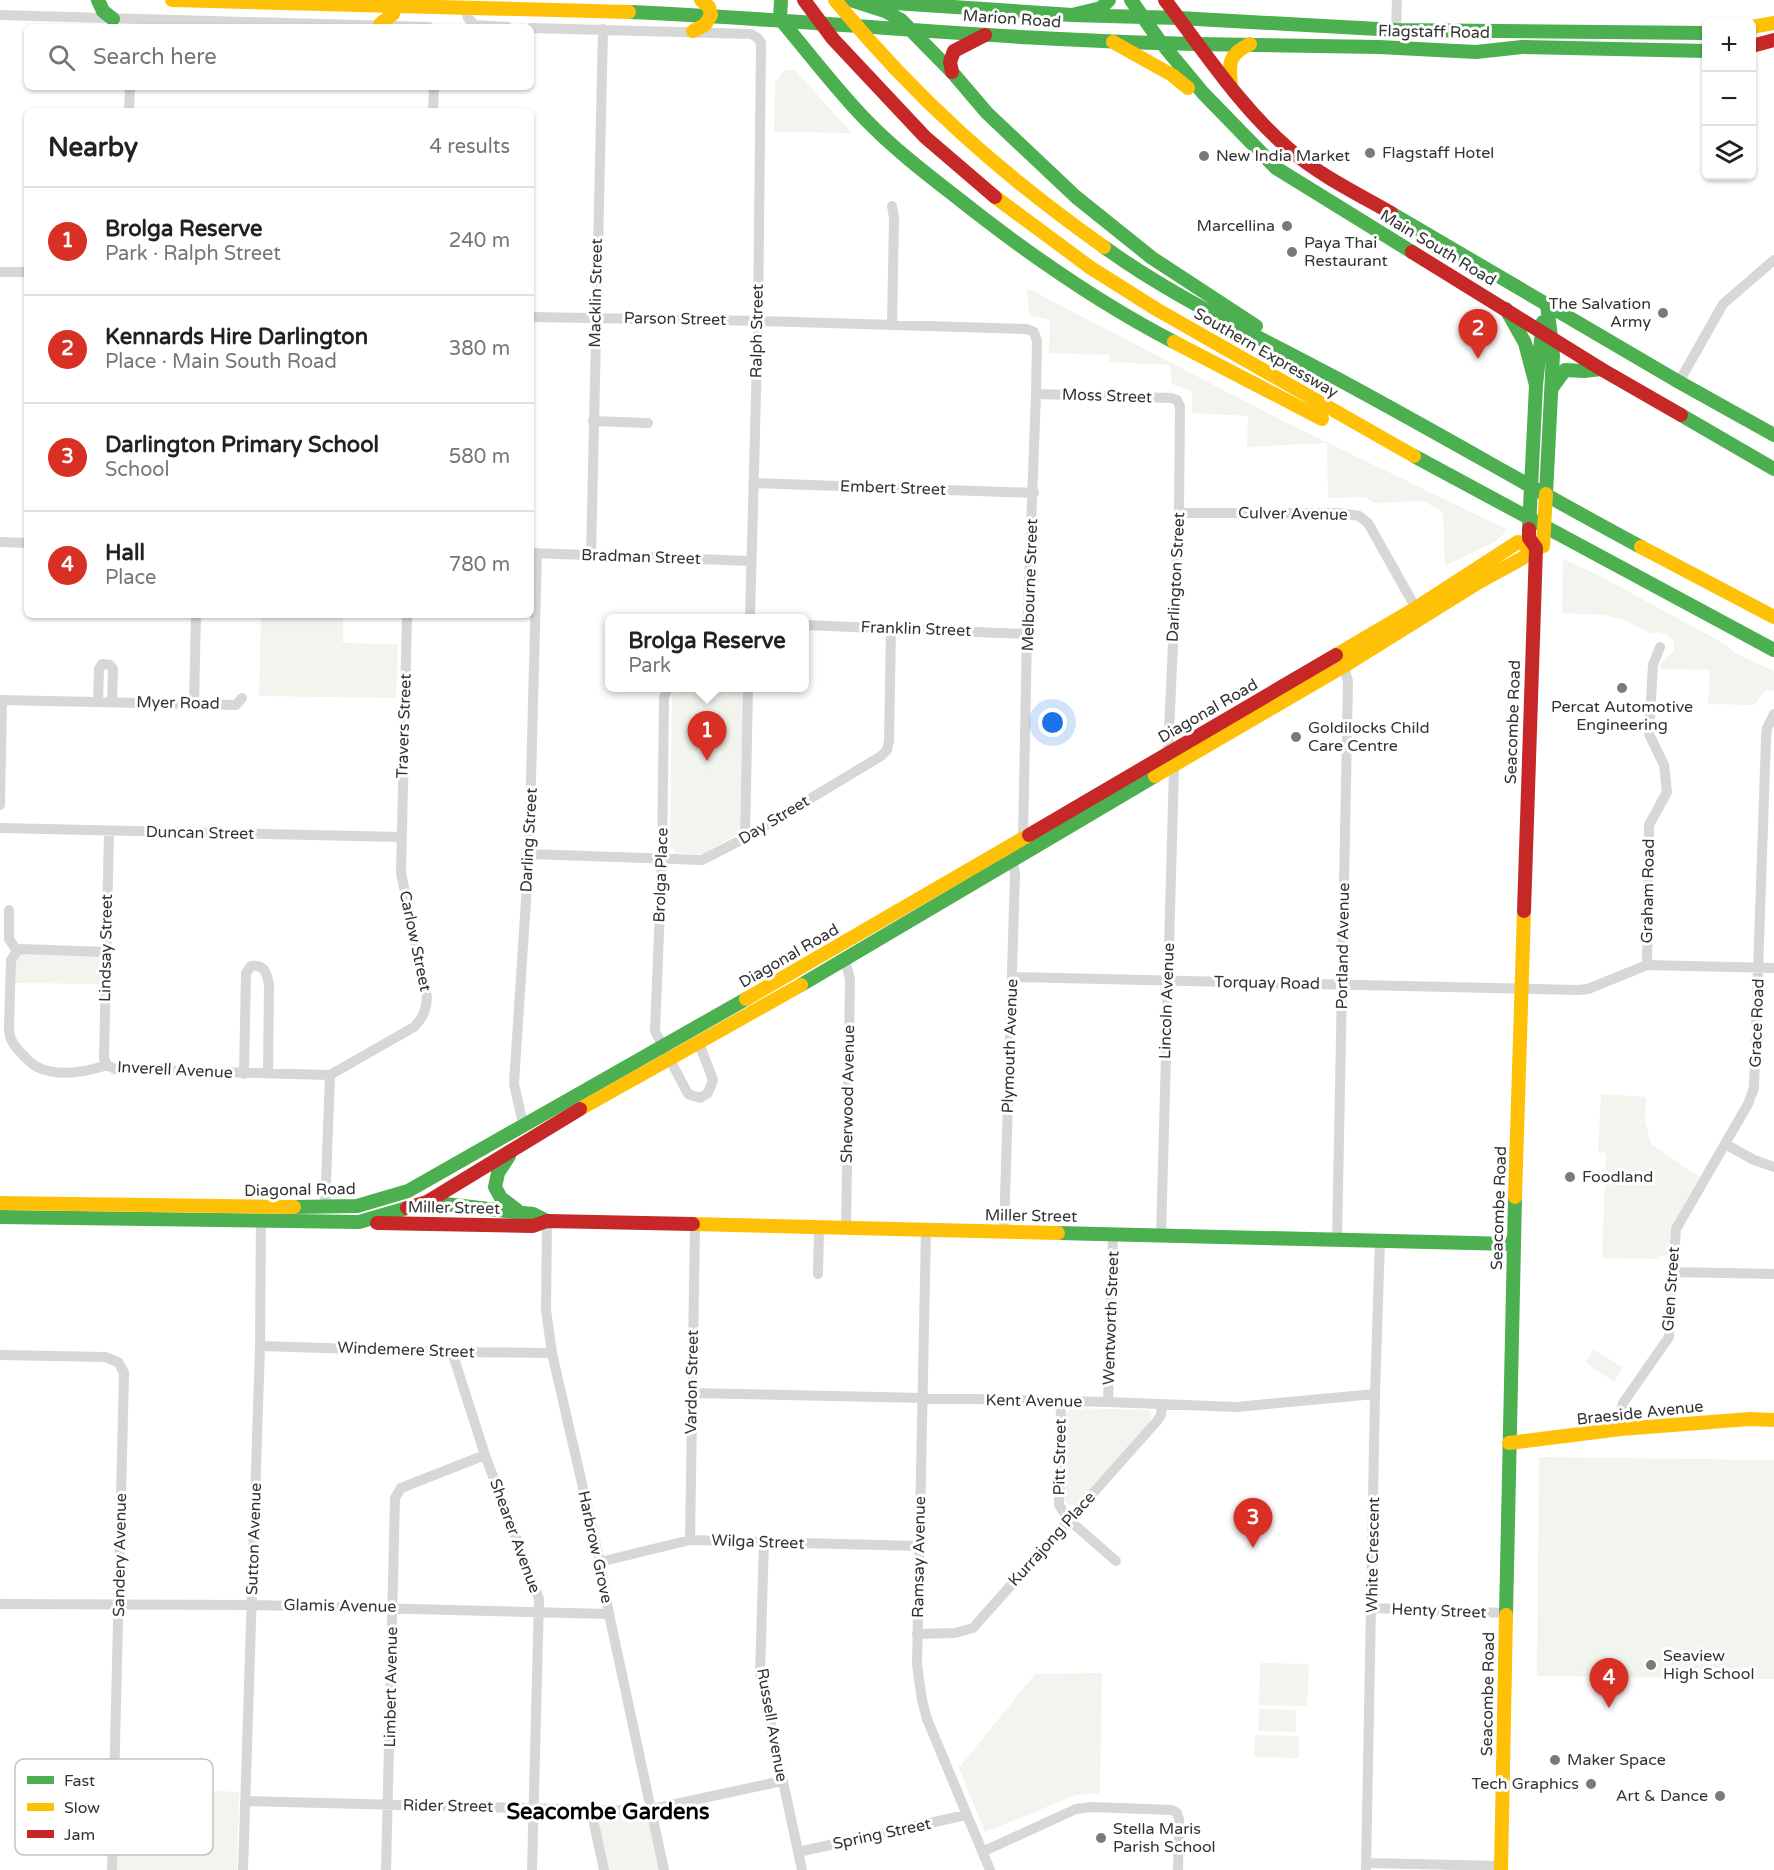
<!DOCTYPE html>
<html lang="en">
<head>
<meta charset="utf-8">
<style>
	body { margin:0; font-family:"Varela Round",sans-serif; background:#f2f2f2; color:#222 }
	.controls { position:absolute; right:18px; top:18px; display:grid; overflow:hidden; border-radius:9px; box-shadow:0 2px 4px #0004 }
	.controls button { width:54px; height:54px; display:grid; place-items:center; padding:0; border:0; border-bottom:2px solid #e0e0e0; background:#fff; color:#222; font:30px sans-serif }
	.you { position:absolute; left:1053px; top:723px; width:21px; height:21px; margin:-15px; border:4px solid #fff; border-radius:50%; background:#1a73e8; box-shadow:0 0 0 9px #1a73e833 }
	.badge { display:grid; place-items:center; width:39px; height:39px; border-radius:50%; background:#d93025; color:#fff; font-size:20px; font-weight:700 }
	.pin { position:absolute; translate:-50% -50px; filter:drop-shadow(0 2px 3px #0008) }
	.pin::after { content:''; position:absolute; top:32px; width:21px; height:18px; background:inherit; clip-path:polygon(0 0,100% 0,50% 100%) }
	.popup { position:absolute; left:605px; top:614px; width:204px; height:78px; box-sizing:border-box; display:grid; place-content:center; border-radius:9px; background:#fff; filter:drop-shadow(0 2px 4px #0005); font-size:20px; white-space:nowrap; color:#767676 }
	.popup b { font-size:22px; color:#222 }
	.popup::after { content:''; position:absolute; left:50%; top:100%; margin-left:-12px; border:12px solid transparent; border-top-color:#fff }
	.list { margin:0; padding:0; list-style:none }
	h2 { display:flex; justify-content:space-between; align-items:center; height:78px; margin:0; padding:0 24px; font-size:26px }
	h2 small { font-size:20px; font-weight:400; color:#767676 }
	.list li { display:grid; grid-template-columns:39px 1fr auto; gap:18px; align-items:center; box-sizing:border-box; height:108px; padding:0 24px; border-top:2px solid #e0e0e0 }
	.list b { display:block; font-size:22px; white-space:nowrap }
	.list p { margin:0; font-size:20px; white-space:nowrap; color:#767676 }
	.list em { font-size:20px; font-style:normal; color:#767676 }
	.icon { flex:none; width:33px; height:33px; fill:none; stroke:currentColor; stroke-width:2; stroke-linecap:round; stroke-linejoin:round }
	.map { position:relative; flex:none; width:1774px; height:1870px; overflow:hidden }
	.search { position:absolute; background:#fff; box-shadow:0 2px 4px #0004; left:24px; top:24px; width:510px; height:66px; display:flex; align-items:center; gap:15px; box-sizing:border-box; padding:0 21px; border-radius:9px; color:#767676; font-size:22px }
	.panel { position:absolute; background:#fff; box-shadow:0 2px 4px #0004; left:24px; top:108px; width:510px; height:510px; border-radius:9px }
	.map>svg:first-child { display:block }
	.green { fill:#f1f5ed }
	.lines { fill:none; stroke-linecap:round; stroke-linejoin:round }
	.street { stroke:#d7d7d7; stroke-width:10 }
	.fast { stroke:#4caf50; stroke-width:14 }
	.slow { stroke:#ffc107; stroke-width:14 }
	.jam { stroke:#c62828; stroke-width:14 }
	.poi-dot { fill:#7a7a7a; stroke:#fff; stroke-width:2 }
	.labels { text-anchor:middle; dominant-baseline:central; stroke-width:6; stroke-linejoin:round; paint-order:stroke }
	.street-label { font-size:16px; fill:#333; stroke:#fff }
	.poi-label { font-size:16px; fill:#333; stroke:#fff; text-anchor:start }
	.district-label { font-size:22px; font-weight:bold; fill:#000; stroke:#fff }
	.key { fill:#fff; stroke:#c2c2c2; stroke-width:1.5 }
	.key-label { font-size:16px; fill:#333 }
</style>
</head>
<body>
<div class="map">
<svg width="1774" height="1870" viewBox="0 0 1774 1870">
	<rect width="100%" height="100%" fill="#fff"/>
	<!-- green -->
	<path class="green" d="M794,69L852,133L774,132L775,83L784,71Z
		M1027,288L1281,420L1508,530L1496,541L1445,566L1443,513L1424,501L1374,503L1365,497L1328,498L1327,443L1247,447L1248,416L1192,413V392L1172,384L1170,365L1110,362L1109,355L1049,353L1050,320L1029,315Z
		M1563,559L1598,575L1725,644L1735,653L1774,671V691L1766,690L1754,705L1708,704L1710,670L1660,669L1661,663L1674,651V642L1668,635L1658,632L1652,634L1627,621L1604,615L1562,613Z
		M261,615L343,617V643L398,644L396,698L259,696Z
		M679,688H737L742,689L744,693L740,827L736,835L703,854L677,853L670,846L672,694Z
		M18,953L104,954V984L12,983Z
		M1601,1094L1646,1097L1645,1121L1651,1144L1699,1177L1671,1230L1668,1256H1659V1259L1602,1258L1606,1153L1598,1152Z
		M1594,1349L1623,1368L1614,1382L1585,1362Z
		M1071,1408L1147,1410L1151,1412V1420L1074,1506L1067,1504L1064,1499L1065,1415Z
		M1539,1457L1774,1460V1679L1537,1676Z
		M1260,1663L1309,1664L1307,1706L1259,1705Z
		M1102,1673L1100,1793L1076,1795L985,1832L959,1768L1035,1674Z
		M1259,1709L1296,1710V1732L1258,1731Z
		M1255,1735L1299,1736V1758L1254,1757Z
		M116,1787L239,1792L237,1870H114Z
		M594,1812H648L661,1870H607Z"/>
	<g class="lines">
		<!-- street -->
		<path class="street" d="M465,7L468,18L475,25L508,27
			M0,15L429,27
			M531,28L751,34L758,38L761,43L758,321L750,618
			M1396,30L1397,0
			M129,111L130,87
			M433,111L434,87
			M0,272H27
			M531,317L762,321L1027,329L1034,332L1037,341L1036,394L1027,634L1023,838
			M892,325L894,218L892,206
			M1679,382L1723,304L1774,260
			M1036,394L1171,398L1177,400L1180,407L1179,513L1168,753
			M593,421L648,423
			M753,483L1034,493
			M1179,513H1341L1359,516L1368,523L1418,612
			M0,542L27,543
			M531,553L751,561
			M591,556L603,29
			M804,625L1027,634
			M668,688L664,698L662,859L655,1031L688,1094L700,1098L708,1093L713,1080L699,1043
			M0,700L236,705L242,698
			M98,702L99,669L102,664L110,665L113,669L112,702
			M194,704L196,615
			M0,805L2,700
			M0,828L401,837
			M745,838L748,688
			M529,854L702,860L745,838L881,756L887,750L889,741L891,628
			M9,910V939L17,951
			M106,952L22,949L17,951L11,960L9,1026C9,1039 13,1045 22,1054C27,1059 31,1064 37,1067C58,1077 86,1072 107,1065
			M845,960L850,979L846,1229
			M1647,965L1649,825L1667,792L1664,765L1649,734L1653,665L1660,647
			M1012,977L1578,990L1588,989L1647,965L1774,968
			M107,1065L104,1058L109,832
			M107,1065L115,1069L330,1075
			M244,1074L246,973L251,966C265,964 267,974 269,985L268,1074
			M526,1124L522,1119L514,1084L529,854L537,553
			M1725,1144L1754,1160L1774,1167
			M325,1208L330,1075L414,1027C423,1018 426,1010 427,997L401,873L407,615
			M547,1221L546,1310L552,1353L600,1562L609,1614L664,1870
			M926,1230L917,1665L922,1700L927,1719L990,1870
			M1004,1232L1015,873L1012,860
			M1161,1236L1174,767
			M1337,1240L1348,681L1342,662
			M1672,1272L1774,1274
			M818,1274L819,1228
			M260,1346L452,1352L552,1353
			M452,1352L485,1455L539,1599L532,1870
			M0,1355L105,1357L118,1362L124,1373L112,1870
			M691,1393L1108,1402L1236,1407L1375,1394
			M1061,1401L1059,1505L1069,1520L1116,1561
			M1108,1402L1113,1235
			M1621,1429L1620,1416L1623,1403L1669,1337L1676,1229L1748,1104L1754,1088L1766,739L1767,728L1774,714
			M690,1540L695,1225
			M764,1542L760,1674L802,1870
			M600,1562L690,1540L919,1546
			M0,1604L252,1605L609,1614
			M1372,1608L1505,1613
			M917,1634L955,1633L973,1628L1157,1421L1161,1415L1162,1404
			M245,1801L643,1811L782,1781
			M591,1810L604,1870
			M798,1852L966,1815
			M982,1852L1076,1809L1092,1807L1172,1810L1177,1813L1179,1819L1178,1870
			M1367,1863L1501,1866
			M243,1870L260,1346L261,1214
			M386,1870L395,1498L401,1488L485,1455
			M1366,1870L1375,1394L1380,1241"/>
		<!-- fast -->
		<path class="fast" d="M98,0L103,11L113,19
			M781,0L780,19C808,52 835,88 865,119C893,148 924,172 955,196C1024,251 1095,301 1174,342
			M851,0L885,11L901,20L952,72L987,113L1076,197L1152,258L1256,326
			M1131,0L1159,40L1203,93L1276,168L1412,252
			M865,1L1072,15L1179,18
			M629,12C818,20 1007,41 1196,44
			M1072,15L1101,8L1109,0
			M1179,18L1396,30L1706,33
			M1196,44L1379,47L1476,52L1522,47L1706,51
			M1391,213L1679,382L1774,435
			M1104,247C1176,299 1256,335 1334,377C1437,432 1538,492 1641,547
			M1506,309L1525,343L1536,385
			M1552,388L1565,370L1584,371L1601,369
			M1681,415L1774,469
			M1414,456L1774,650
			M1546,494L1553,355L1547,304
			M1529,529L1536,385L1543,322
			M801,985L1155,776
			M509,1156L498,1173L495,1187L501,1198L517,1210
			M427,1202L533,1214L547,1221
			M294,1207L357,1206L408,1191L746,999
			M0,1217L359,1222L407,1208
			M1058,1233L1513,1244
			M1506,1615L1515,1197"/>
		<!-- slow -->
		<path class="slow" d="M172,0L629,12
			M835,0C915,98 1001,174 1104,247
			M380,24L393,14L395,0
			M1752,27L1774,23
			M693,31L705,25L711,15L709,7L701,0
			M1113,42L1172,75L1188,88
			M1231,87C1229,64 1227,55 1250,44
			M995,197L1091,268L1156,309L1414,456
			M1174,342L1322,419
			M1641,547L1774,617
			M1336,655L1416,608L1518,542L1536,548
			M1155,776L1344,666L1479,582L1521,559L1536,548L1543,546L1546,494
			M746,999L1029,835
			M580,1109L801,985
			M1515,1197L1524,911
			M0,1203L294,1207
			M693,1224L1058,1233
			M1509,1443L1621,1429L1750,1419L1774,1420
			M1501,1870L1506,1615"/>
		<!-- jam -->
		<path class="jam" d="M804,0L833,39L925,137L995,197
			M1165,0C1204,51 1240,107 1289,149C1319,175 1356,193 1391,213
			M1752,46L1774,40
			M952,72L950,62L954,51L985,35
			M1412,252L1601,369L1681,415
			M1029,835L1336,655
			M1524,911L1536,548L1529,538V529
			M407,1208L427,1202L580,1109
			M377,1223L533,1226L547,1221L693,1224"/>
	</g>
	<!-- markers -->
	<g class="poi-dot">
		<circle cx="1370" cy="153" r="6"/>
		<circle cx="1204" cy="156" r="6"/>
		<circle cx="1287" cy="226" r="6"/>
		<circle cx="1292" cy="252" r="6"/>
		<circle cx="1663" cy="313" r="6"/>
		<circle cx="1622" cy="688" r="6"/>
		<circle cx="1296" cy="737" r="6"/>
		<circle cx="1570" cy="1177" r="6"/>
		<circle cx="1651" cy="1665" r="6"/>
		<circle cx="1555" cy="1760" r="6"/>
		<circle cx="1591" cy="1784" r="6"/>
		<circle cx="1720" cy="1796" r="6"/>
		<circle cx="1101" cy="1838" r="6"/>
	</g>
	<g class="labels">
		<!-- street labels -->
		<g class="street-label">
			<text transform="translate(1012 19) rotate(4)">Marion Road</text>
			<text transform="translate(1434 32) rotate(1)">Flagstaff Road</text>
			<text transform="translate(1438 248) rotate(31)">Main South Road</text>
			<text transform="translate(596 293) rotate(-89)">Macklin Street</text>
			<text transform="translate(675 319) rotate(1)">Parson Street</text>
			<text transform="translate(757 331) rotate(-89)">Ralph Street</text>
			<text transform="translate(1266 353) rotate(30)">Southern Expressway</text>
			<text transform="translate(1107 396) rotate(2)">Moss Street</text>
			<text transform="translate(893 488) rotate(2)">Embert Street</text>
			<text transform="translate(1293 514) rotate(1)">Culver Avenue</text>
			<text transform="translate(641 557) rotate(2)">Bradman Street</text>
			<text transform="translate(1176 577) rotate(-87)">Darlington Street</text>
			<text transform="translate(1030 585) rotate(-88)">Melbourne Street</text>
			<text transform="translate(916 629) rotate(2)">Franklin Street</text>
			<text transform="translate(178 703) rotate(1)">Myer Road</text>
			<text transform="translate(1208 711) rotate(-30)">Diagonal Road</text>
			<text transform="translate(1513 722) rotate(-88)">Seacombe Road</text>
			<text transform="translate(404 726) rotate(-88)">Travers Street</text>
			<text transform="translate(774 820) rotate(-31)">Day Street</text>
			<text transform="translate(200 833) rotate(1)">Duncan Street</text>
			<text transform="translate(529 840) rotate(-87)">Darling Street</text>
			<text transform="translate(661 875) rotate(-88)">Brolga Place</text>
			<text transform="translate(1648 891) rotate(-89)">Graham Road</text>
			<text transform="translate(415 941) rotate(78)">Carlow Street</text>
			<text transform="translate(1343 946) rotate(-89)">Portland Avenue</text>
			<text transform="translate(106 948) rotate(-89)">Lindsay Street</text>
			<text transform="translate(789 956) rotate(-30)">Diagonal Road</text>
			<text transform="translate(1267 983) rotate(1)">Torquay Road</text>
			<text transform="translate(1167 1001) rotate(-88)">Lincoln Avenue</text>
			<text transform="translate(1757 1023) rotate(-88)">Grace Road</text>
			<text transform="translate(1010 1046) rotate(-88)">Plymouth Avenue</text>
			<text transform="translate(175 1070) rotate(3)">Inverell Avenue</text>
			<text transform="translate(848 1094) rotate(-89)">Sherwood Avenue</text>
			<text transform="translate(300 1190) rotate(-1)">Diagonal Road</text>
			<text transform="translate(454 1208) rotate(1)">Miller Street</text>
			<text transform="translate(1499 1208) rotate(-88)">Seacombe Road</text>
			<text transform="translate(1031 1216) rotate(1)">Miller Street</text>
			<text transform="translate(1671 1289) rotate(-86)">Glen Street</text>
			<text transform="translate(1111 1318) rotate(-88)">Wentworth Street</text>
			<text transform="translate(406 1350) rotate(2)">Windemere Street</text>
			<text transform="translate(692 1382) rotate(-89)">Vardon Street</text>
			<text transform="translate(1034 1401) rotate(1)">Kent Avenue</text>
			<text transform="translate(1640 1413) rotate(-6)">Braeside Avenue</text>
			<text transform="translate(1060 1457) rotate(-89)">Pitt Street</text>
			<text transform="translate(515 1536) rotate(70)">Shearer Avenue</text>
			<text transform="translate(254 1539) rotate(-88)">Sutton Avenue</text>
			<text transform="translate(1052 1539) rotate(-48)">Kurrajong Place</text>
			<text transform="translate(758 1542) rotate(2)">Wilga Street</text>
			<text transform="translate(595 1547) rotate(78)">Harbrow Grove</text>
			<text transform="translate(120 1555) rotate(-89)">Sandery Avenue</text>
			<text transform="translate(1373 1555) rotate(-89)">White Crescent</text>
			<text transform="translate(919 1557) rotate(-89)">Ramsay Avenue</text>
			<text transform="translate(340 1606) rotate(1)">Glamis Avenue</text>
			<text transform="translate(1439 1611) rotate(2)">Henty Street</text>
			<text transform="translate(391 1687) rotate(-89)">Limbert Avenue</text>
			<text transform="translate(1488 1694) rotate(-89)">Seacombe Road</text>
			<text transform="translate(772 1725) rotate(80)">Russell Avenue</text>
			<text transform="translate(448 1806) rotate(1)">Rider Street</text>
			<text transform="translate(882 1834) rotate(-12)">Spring Street</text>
		</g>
		<!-- poi labels -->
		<g class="poi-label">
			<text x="1382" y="153">Flagstaff Hotel</text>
			<text x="1216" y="156">New India Market</text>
			<text x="1275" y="226" text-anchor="end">Marcellina</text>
			<text x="1304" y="243">Paya Thai<tspan x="1304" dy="18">Restaurant</tspan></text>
			<text x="1651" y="304" text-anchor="end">The Salvation<tspan x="1651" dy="18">Army</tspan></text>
			<text x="1622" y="707" text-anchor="middle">Percat Automotive<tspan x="1622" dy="18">Engineering</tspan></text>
			<text x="1308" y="728">Goldilocks Child<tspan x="1308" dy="18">Care Centre</tspan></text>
			<text x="1582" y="1177">Foodland</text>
			<text x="1663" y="1656">Seaview<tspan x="1663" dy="18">High School</tspan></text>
			<text x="1567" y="1760">Maker Space</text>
			<text x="1579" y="1784" text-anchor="end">Tech Graphics</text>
			<text x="1708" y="1796" text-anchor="end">Art &amp; Dance</text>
			<text x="1113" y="1829">Stella Maris<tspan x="1113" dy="18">Parish School</tspan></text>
		</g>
		<!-- district labels -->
		<g class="district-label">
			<text x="608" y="1812">Seacombe Gardens</text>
		</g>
	</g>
	<!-- legend -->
	<rect x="15" y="1759" width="198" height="96" rx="9" class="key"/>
	<rect x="27" y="1776" width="27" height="8" fill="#4caf50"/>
	<rect x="27" y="1803" width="27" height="8" fill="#ffc107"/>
	<rect x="27" y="1830" width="27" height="8" fill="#c62828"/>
	<g class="key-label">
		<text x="64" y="1786">Fast</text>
		<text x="64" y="1813">Slow</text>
		<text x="64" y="1840">Jam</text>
	</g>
</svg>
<div class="controls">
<button>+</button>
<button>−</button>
<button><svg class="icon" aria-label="layers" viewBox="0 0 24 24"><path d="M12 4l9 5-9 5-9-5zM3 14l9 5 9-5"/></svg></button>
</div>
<div class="you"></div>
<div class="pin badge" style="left:707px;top:761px">1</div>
<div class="popup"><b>Brolga Reserve</b>Park</div>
<div class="pin badge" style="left:1478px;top:359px">2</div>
<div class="pin badge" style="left:1253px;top:1548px">3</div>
<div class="pin badge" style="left:1609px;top:1708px">4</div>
<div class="search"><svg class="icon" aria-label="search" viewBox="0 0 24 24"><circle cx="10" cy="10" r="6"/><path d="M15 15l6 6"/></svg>Search here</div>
<section class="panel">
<h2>Nearby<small>4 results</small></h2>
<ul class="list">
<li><span class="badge">1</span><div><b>Brolga Reserve</b><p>Park · Ralph Street</p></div><em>240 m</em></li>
<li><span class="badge">2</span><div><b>Kennards Hire Darlington</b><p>Place · Main South Road</p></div><em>380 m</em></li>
<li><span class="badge">3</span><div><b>Darlington Primary School</b><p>School</p></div><em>580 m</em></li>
<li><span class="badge">4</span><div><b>Hall</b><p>Place</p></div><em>780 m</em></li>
</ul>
</section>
</div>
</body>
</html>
